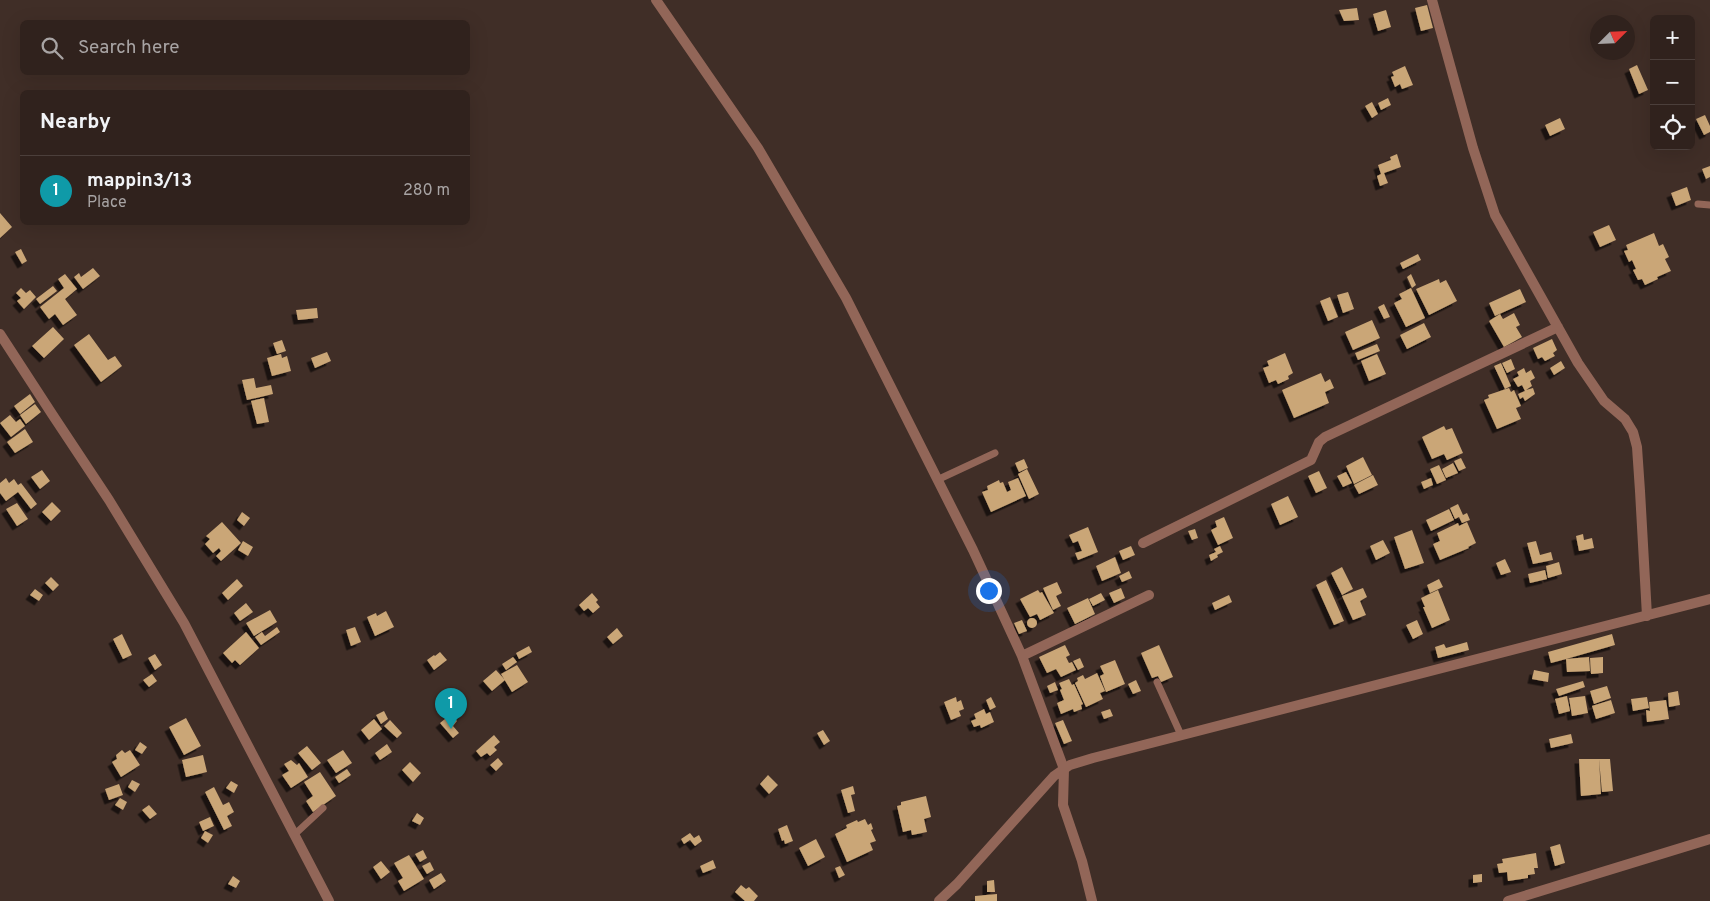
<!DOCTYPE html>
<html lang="en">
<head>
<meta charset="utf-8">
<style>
	body { margin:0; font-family:Overpass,sans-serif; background:#382a26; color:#f1f3f6 }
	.controls { position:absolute; right:15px; top:15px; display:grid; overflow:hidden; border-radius:8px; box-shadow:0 5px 20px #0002 }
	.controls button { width:45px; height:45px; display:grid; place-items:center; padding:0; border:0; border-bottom:1px solid #4b3f3b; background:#30221d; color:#f1f3f6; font:25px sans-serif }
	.compass { position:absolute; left:1590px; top:15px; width:45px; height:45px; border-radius:50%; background:#30221d; box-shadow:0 5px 20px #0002; rotate:66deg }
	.you { position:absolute; left:988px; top:590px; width:18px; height:18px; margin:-12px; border:4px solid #fff; border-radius:50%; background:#1a73e8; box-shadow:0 0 0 8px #1a73e833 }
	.badge { display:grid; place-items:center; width:32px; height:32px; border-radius:50%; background:#f29aae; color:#fff; font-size:16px; font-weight:700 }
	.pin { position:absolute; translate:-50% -41px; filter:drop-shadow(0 1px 2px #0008) }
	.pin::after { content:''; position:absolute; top:26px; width:18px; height:15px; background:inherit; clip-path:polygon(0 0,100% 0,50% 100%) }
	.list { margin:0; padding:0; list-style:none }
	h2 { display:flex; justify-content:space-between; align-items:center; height:65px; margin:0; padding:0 20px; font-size:21px }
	h2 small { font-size:16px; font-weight:400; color:#a8a4a4 }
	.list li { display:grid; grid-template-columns:32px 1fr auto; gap:15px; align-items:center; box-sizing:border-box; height:70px; padding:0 20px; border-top:1px solid #4b3f3b }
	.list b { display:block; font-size:19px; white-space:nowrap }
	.list p { margin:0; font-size:16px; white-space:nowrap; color:#a8a4a4 }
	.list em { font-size:16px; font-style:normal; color:#a8a4a4 }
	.icon { flex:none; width:28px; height:28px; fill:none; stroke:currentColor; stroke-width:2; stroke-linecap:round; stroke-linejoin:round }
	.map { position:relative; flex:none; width:1710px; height:901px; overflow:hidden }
	.search { position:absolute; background:#30221d; box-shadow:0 5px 20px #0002; left:20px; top:20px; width:450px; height:55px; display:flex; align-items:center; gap:12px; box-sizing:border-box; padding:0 18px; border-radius:8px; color:#a8a4a4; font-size:19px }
	.panel { position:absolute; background:#30221d; box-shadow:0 5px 20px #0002; left:20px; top:90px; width:450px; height:135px; border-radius:8px }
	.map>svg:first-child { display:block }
	.building { fill:#caa677; filter:url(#shadow) }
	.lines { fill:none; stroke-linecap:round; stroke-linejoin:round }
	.lane { stroke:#926658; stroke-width:7 }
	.street { stroke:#926658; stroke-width:10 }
</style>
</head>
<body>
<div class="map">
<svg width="1710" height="901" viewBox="0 0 1710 901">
	<defs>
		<filter id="shadow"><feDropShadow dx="-4.5" dy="4.5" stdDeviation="0" flood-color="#0009"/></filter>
	</defs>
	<rect width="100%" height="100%" fill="#402e27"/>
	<!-- building -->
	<path class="building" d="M1427,5L1433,28L1421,31L1415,8Z
		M1357,8L1359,20L1344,21L1339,10Z
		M1386,10L1391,27L1378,31L1373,14Z
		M1637,65L1648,90L1639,94L1629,69Z
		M1405,66L1413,85L1402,89L1400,84L1395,87L1391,77L1394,76L1392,72Z
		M1388,98L1391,105L1381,110L1378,103Z
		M1372,102L1378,114L1372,118L1365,106Z
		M1705,115L1710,126V132L1704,135L1696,119Z
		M1560,118L1565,129L1550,136L1545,125Z
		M1397,154L1401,167L1384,173L1388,183L1380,186L1377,176L1381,174L1378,165L1391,160L1390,157Z
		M1710,166V177L1706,179L1702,169Z
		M1687,187L1691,200L1676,206L1671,193Z
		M0,213L12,227L0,238Z
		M1609,225L1616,240L1600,247L1593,232Z
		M1654,233L1659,246L1663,244L1669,257L1665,259L1671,271L1657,277L1658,279L1645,285L1642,279L1638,280L1633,270L1636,269L1632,260L1629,262L1624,251L1628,250L1626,245Z
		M21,249L27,261L22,264L15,252Z
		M1418,254L1421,260L1403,269L1400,263Z
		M93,268L100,276L83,289L74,277L79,273L81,277Z
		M65,274L77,289L65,299L77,315L63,325L55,314L49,319L40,307L64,288L58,279Z
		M1411,274L1416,285L1412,288L1407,277Z
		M1439,279L1440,283L1446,280L1457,301L1429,315L1416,289Z
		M53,286L57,291L40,304L36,299Z
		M21,288L26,293L30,290L36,297L24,309L17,301L21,298L16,293Z
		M1411,288L1425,318L1406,327L1394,303L1402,299L1399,294Z
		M1520,289L1526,302L1495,316L1489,303Z
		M1348,292L1354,309L1343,313L1337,295Z
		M1330,297L1338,317L1328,321L1320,301Z
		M1384,304L1390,317L1384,319L1378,307Z
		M317,308L318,318L298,320L296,310Z
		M1514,313L1520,325L1516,327L1522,337L1504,347L1489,321L1500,314L1503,319Z
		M1372,320L1380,338L1353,350L1345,332Z
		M1424,323L1431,337L1407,349L1400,335Z
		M53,327L64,339L44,358L32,346Z
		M89,334L108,360L115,356L122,366L101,382L74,345Z
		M1552,339L1557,350L1553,353L1555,356L1545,361L1542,357L1538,359L1533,348Z
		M282,340L286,351L277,354L273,343Z
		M1377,344L1380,351L1358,360L1355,353Z
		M327,352L331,361L315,368L311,358Z
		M1285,353L1293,373L1288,376L1289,379L1278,384L1276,380L1269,383L1263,368L1269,366L1267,361Z
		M281,354L282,358L287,356L291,371L272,376L267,358Z
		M1377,354L1386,374L1369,381L1361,361Z
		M1511,359L1515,369L1507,373L1502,363Z
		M1561,361L1565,368L1554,375L1550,368Z
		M1501,363L1511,386L1505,389L1494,366Z
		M1524,368L1526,373L1531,370L1535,378L1530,381L1532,386L1526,390L1533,388L1535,394L1525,401L1523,397L1520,399L1518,394L1525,391L1522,385L1518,387L1513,379L1519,376L1517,372Z
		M1321,373L1325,382L1330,379L1334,388L1325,392L1329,403L1294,418L1282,390Z
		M254,378L256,388L271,385L273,394L247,400L242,380Z
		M1509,388L1511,392L1514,390L1521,406L1516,408L1521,419L1497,429L1484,400L1489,398L1488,395Z
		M30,394L35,402L20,414L14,406Z
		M264,398L269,422L257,424L251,401Z
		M35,404L41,412L26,424L20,415Z
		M10,415L16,422L20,419L25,426L11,437L0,423Z
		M1444,426L1446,430L1452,428L1463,453L1447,460L1444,454L1432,459L1422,437Z
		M25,429L33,442L15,453L7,442Z
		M1363,457L1372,475L1354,484L1346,466Z
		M1461,458L1466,468L1459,471L1454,461Z
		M1024,459L1028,468L1019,472L1015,463Z
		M1453,463L1458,473L1446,478L1442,469Z
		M1439,465L1446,480L1437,484L1430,469Z
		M1027,469L1039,494L1029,499L1018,474Z
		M42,470L50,481L40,489L31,477Z
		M1319,471L1327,488L1316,493L1308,476Z
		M1346,472L1352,483L1343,487L1337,476Z
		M1373,475L1378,485L1359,494L1354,485Z
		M6,478L9,483L14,479L18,485L21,483L37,504L31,509L18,492L6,501L0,493V483Z
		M1018,478L1026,496L991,512L982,492L988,490L987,486L999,480L1000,483L1003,482L1007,492L1011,490L1008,482Z
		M1431,478L1433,485L1424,489L1421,482Z
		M1288,496L1298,517L1280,525L1271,504Z
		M52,502L61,511L51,521L42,512Z
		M17,503L28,519L17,526L6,509Z
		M1458,504L1463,515L1467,513L1470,520L1462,523L1459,517L1455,519L1450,508Z
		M1449,509L1454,520L1431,531L1426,520Z
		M242,512L250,518L244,526L237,520Z
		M1224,517L1233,538L1218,545L1211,530L1217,527L1215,521Z
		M222,522L241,543L221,561L216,556L221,551L219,548L213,553L205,544L210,539L206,536Z
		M1467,522L1476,543L1468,547L1469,548L1440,560L1433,544L1440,541L1437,533L1458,523L1459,526Z
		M1088,527L1098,552L1078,560L1075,553L1082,551L1078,541L1073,543L1069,535Z
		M1195,529L1198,538L1192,540L1188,531Z
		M1412,530L1424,563L1405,569L1394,537Z
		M1583,534L1584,540L1592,538L1594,548L1579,551L1576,536Z
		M1383,540L1390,553L1376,560L1370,546Z
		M243,541L253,547L248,556L238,550Z
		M1536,541L1540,555L1551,552L1553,560L1533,564L1527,543Z
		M1131,546L1135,555L1123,560L1119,551Z
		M1220,546L1223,552L1217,555L1218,557L1211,561L1209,555L1216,552L1214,549Z
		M1115,557L1121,573L1102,581L1096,566Z
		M1505,559L1511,572L1501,575L1496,563Z
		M1559,562L1562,574L1548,578L1546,566Z
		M1342,567L1353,589L1342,595L1331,573Z
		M1545,570L1547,579L1530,583L1528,574Z
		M1129,571L1132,578L1122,582L1119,576Z
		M51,577L59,585L53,591L45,583Z
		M237,579L243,586L228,600L222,593Z
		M1439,579L1443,587L1430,593L1427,585Z
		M1326,580L1344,621L1334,625L1316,585Z
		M1057,582L1062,593L1056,596L1061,606L1053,610L1043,588Z
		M1121,588L1125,598L1114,603L1109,593Z
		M1363,588L1367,597L1360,601L1366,615L1353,620L1342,596Z
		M35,589L43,595L39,601L30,595Z
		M1038,590L1040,593L1042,592L1054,613L1040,620L1037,614L1030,617L1020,599Z
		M1438,590L1450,620L1432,628L1423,607H1425L1421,598Z
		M592,593L598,600L596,602L600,607L593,613L588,608L584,611L579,605Z
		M1101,593L1105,600L1093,606L1089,599Z
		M1229,595L1232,602L1215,610L1212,603Z
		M1088,598L1095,614L1075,624L1067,608Z
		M246,603L253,612L240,621L234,613Z
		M270,610L277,622L254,636L246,623Z
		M386,611L394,627L375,636L367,617L376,613L377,616Z
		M1027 623a5 5 0 1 1 10 0a5 5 0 1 1-10 0Z
		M1022,620L1027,631L1019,634L1014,623Z
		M1417,620L1423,634L1413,639L1406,625Z
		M277,627L280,632L261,645L255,637L262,632L265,636Z
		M355,627L361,642L351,646L346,630Z
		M617,628L623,636L613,644L607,637Z
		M246,632L259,648L240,665L235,660L232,663L223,653Z
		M122,634L132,655L123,659L113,639Z
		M1612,634L1615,645L1566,659L1589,657L1590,671L1567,672L1566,659L1551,663L1548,652Z
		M1467,642L1469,650L1438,658L1435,647L1444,644L1446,648Z
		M1065,645L1070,655L1066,657L1069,663L1072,662L1076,670L1061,677L1056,669L1047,673L1039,657Z
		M1159,645L1173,677L1161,682L1158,676L1152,678L1141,653Z
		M529,646L532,652L519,659L516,653Z
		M440,652L447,660L434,670L427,660L434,655L435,656Z
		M155,654L162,665L155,670L148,658Z
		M513,657L517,662L506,670L502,664Z
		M1603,657V673L1591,674L1590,658Z
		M1080,658L1084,667L1078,670L1073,661Z
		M1115,660L1125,684L1106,692L1100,676L1104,674L1100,666Z
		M517,665L528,682L512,692L501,674Z
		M496,670L505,680L492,691L483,681Z
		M1534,670L1549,673L1548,682L1532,679Z
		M1097,673L1105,691L1100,693L1103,699L1086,707L1075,683L1078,681L1077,678L1083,675L1085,679Z
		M152,674L157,681L149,687L143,680Z
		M1069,679L1072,685L1074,684L1083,704L1081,705L1082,709L1074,712L1073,709L1061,714L1057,703L1064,700L1060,690L1062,689L1059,683Z
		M1136,680L1141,691L1133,694L1128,684Z
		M1583,681L1585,687L1559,696L1556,689Z
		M1055,682L1058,690L1050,693L1047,686Z
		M1607,686L1611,698L1594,704L1590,691Z
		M1678,691L1680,705L1669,707L1668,693Z
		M1567,696L1570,711L1559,714L1555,699Z
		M1585,696L1588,713L1572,716L1569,698Z
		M956,697L957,702L961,700L964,709L959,711L961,716L951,720L944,702Z
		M991,697L996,707L990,710L986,700Z
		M1647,697L1649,708L1633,711L1631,699Z
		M1611,700L1615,713L1596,719L1592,706Z
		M1666,700L1669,719L1647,722L1646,710L1650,711L1649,702Z
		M984,709L986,714L990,712L994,722L981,728L980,725L974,727L971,721L976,719L974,714Z
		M1110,709L1113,716L1104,719L1101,712Z
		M384,711L388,719L381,724L376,715Z
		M451,714L457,721L453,726L459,733L453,738L440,723Z
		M186,718L201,746L184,755L169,727Z
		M374,719L382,729L369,740L361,730Z
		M390,720L402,733L397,738L384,726Z
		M1063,720L1072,741L1064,744L1055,723Z
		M823,730L830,741L824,745L817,733Z
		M1571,734L1573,743L1551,748L1549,739Z
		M494,735L500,742L494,747L497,750L490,756L487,753L481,757L476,751Z
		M140,742L147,747L142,754L135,750Z
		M387,744L392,752L380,760L375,753Z
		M307,746L321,763L312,770L298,753Z
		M122,750L125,753L130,750L140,765L121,777L112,762L117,759L116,755Z
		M343,750L352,763L336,773L327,760Z
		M203,755L207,772L186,777L182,760Z
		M498,758L503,764L496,771L490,765Z
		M1579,759H1599L1601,794L1581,796Z
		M1599,759H1610L1613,791L1602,792Z
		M291,760L297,765L299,763L308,777L291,788L282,775L289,771L284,764Z
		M410,762L421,773L413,782L402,770Z
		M347,769L351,775L339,783L335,777Z
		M320,772L336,796L313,812L306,801L313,796L304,782Z
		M768,775L778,785L769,794L760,784Z
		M132,780L140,784L135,792L128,787Z
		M231,781L238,785L234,793L226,788Z
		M119,784L123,795L109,800L105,789Z
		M853,786L855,794L851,795L855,811L848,813L841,790Z
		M214,787L223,805L229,802L234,812L227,816L232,826L224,830L205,792Z
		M926,796L931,817L924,819L927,832L912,835L911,830L903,832L897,806L901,805V802Z
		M120,798L127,802L123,810L115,805Z
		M149,805L157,814L150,819L142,810Z
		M417,813L424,818L420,825L412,821Z
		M210,817L214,826L203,831L199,822Z
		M865,819L868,825L871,823L873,829L871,830L876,841L870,843L873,850L847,862L835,834L847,828L846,825L857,820L858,822Z
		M787,825L793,841L785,844L784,840L782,841L778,829Z
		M205,831L213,835L208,843L201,838Z
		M690,833L694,838L699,835L702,841L695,846L690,840L684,844L681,839Z
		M816,839L825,857L808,866L799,848Z
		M1560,844L1565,863L1555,866L1550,847Z
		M423,850L427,858L420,862L415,854Z
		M1536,853L1538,868H1534L1535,874L1528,875V878L1508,881L1507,872L1499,873L1497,864L1503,863L1502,859Z
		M409,855L424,879L404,891L398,881L403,878L394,863Z
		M713,860L716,868L703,873L700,866Z
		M381,861L390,872L381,879L373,867Z
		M430,862L434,870L427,874L422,866Z
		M840,866L845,875L839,878L835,868Z
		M441,873L446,881L434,889L429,880Z
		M1482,874V882L1473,883V875Z
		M233,876L240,881L236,888L228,884Z
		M994,880L995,892H987V881Z
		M741,885L746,889L749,887L758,896L754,901H745L735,892Z
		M997,894V901H975V896Z"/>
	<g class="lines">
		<!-- lane -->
		<path class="lane" d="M1698,204L1710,205
			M937,480L995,453
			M1157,682L1181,735
			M294,835L323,808"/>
		<!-- street -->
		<path class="street" d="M656,0L758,148L846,298L973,550L1022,656L1064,769L1063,805L1082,861L1092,901
			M1432,0L1473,148L1495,215L1578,363L1604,401L1625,419L1633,432L1637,447L1640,491L1647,616
			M0,334L52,414L109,500L184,623L329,901
			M1143,543L1311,460L1319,442L1325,437L1558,327
			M1022,656L1149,595
			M939,901L957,884L1054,776L1070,765L1093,758L1710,599
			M1508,901L1710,839"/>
	</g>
</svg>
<div class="controls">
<button>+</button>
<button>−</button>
<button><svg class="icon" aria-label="locate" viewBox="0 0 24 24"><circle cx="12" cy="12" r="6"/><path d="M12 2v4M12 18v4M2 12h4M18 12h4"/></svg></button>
</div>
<svg class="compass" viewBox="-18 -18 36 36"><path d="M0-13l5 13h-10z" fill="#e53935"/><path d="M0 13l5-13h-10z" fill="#a8a4a4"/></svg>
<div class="you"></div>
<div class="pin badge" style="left:451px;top:729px;background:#0f9aa8">1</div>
<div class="search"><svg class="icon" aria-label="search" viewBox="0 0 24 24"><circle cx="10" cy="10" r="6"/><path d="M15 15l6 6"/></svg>Search here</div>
<section class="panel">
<h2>Nearby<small></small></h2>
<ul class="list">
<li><span class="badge" style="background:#0f9aa8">1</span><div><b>mappin3/13</b><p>Place</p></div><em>280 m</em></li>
</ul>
</section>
</div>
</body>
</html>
